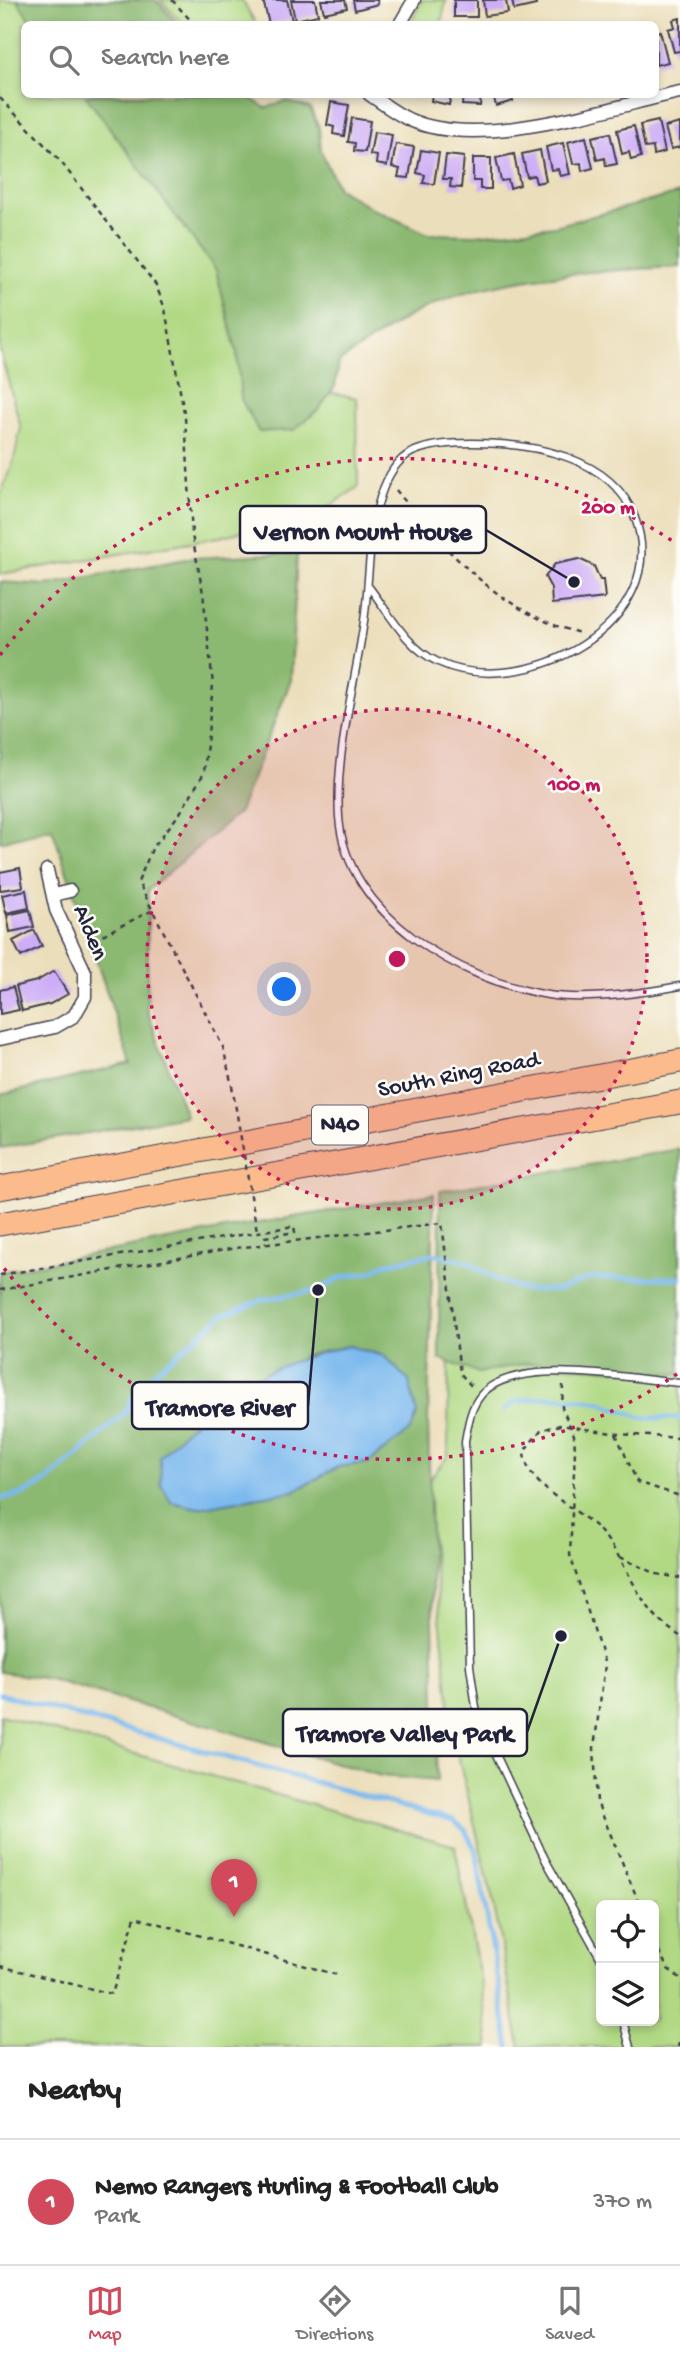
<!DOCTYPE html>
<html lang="en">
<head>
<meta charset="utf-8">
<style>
	body { margin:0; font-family:"Gochi Hand",sans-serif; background:#f6f6f6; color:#222 }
	.controls { position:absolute; right:21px; bottom:21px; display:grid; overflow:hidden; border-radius:10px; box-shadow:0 4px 10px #0003 }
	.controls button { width:63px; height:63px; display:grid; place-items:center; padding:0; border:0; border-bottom:2px solid #e0e0e0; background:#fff; color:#222; font:35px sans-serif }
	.you { position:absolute; left:285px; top:990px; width:24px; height:24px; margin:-18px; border:5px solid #fff; border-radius:50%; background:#1a73e8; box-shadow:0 0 0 10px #1a73e833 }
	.badge { display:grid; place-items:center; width:46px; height:46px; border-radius:50%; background:#d1495b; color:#fff; font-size:23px; font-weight:700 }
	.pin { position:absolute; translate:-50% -58px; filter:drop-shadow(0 2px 4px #0008) }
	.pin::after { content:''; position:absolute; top:37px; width:24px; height:21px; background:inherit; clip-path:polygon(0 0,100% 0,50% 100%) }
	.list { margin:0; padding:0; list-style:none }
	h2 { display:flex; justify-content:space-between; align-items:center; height:91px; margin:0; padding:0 28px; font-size:30px }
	h2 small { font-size:23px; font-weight:400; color:#767676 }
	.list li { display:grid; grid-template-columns:46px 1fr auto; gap:21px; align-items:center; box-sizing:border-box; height:126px; padding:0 28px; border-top:2px solid #e0e0e0 }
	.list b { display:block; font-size:26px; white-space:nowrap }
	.list p { margin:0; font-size:23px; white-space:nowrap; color:#767676 }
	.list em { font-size:23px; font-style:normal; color:#767676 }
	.icon { flex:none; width:38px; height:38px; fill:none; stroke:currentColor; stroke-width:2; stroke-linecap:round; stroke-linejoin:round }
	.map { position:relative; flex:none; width:680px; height:2047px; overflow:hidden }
	.search { position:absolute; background:#fff; box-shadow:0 4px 10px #0003; left:21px; right:21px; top:21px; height:77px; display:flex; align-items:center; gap:18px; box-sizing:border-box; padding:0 24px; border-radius:10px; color:#767676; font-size:26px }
	.sheet { height:217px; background:#fff }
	nav { display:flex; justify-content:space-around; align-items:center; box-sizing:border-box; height:98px; border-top:2px solid #e0e0e0; background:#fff; font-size:19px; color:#767676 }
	nav a { display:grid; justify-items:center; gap:4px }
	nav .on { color:#d1495b }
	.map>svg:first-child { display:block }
	.green { fill:#b1d984; stroke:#6a7e60; stroke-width:2; fill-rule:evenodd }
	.forest { fill:#8cb972; stroke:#576e56; stroke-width:2; fill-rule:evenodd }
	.water { fill:#7bb9ee; stroke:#4e6e94; stroke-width:2 }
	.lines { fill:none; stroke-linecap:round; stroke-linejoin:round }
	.stream { stroke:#7bb9ee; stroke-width:5 }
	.building { fill:#cdadf6 }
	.lane-casing { stroke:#403e4e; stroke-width:9 }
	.street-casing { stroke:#403e4e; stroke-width:15 }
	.highway-casing { stroke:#403e4e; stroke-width:25 }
	.path { stroke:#403e4e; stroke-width:2.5; stroke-dasharray:5 5; stroke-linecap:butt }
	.lane { stroke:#fff; stroke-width:6 }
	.street { stroke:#fff; stroke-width:12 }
	.highway { stroke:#fbbb8c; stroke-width:23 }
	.path-bridge { stroke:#403e4e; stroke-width:2.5; stroke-dasharray:5 5; stroke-linecap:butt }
	.ring { fill:none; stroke:#c2185b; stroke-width:3.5; stroke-dasharray:3.5 7 }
	.labels { text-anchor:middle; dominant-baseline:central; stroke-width:5; stroke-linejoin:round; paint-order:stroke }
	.shield { fill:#fdfcf7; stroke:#646373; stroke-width:2 }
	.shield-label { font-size:23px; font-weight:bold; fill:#22223b }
	.street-label { font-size:24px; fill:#22223b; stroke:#fdfcf7 }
	.centre { fill:#c2185b; stroke:#fdfcf7; stroke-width:3.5 }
	.ring-label { font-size:21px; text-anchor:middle; font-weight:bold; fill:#c2185b; stroke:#fdfcf7; stroke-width:5; stroke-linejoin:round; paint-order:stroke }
	.leader { fill:none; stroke:#22223b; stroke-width:2.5 }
	.callout-dot { fill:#22223b; stroke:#fdfcf7; stroke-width:2.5 }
	.callout { fill:#fdfcf7; stroke:#22223b; stroke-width:2.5 }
	.callout-label { font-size:26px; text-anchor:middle; font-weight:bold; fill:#22223b }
</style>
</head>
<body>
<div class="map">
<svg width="680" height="2047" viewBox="0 0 680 2047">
	<rect width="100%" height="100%" fill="#fdfcf7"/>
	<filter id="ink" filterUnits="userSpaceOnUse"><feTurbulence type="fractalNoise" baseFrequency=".0143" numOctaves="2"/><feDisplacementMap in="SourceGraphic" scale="14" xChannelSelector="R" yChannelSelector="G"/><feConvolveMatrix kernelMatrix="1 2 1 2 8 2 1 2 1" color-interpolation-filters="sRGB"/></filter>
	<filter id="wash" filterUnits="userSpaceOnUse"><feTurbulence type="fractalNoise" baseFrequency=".00686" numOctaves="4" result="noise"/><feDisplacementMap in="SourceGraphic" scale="28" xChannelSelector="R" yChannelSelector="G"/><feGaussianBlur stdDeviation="1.57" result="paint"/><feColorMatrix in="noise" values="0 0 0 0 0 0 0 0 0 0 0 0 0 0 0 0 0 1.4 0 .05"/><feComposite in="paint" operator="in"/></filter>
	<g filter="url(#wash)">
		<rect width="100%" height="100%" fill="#ebdeba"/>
		<!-- green -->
		<path class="green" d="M0,0H116L138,24H24V94L198,95L300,386L357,398L358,487L324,510L220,537L0,574V495L13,463L21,428L0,351Z
			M160,0H242L256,24H183Z
			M422,0H446L441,24H410Z
			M680,1165V2047H520L493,1901L452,1730L426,1484L448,1456L450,1213ZM601,1905H654V2021H601Z
			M0,1715L455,1846L482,1989L489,2047H0Z"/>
		<!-- forest -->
		<path class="forest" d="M17,0H156L178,24H33Z
			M85,95H245L266,108L286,101L310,108L319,127L321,151L338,188L373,209L428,234L475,235L555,226L680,193V267C595,271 488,274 411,315C386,329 363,346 339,362L335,386L319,409L294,430L259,432L241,399L237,354L216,270Z
			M297,553L291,680L239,812L148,890L147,1010L186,1116L0,1148V1095L131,1064L52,828L0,842V582L46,585L191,558Z
			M680,1149V1374L528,1363L479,1373L439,1359L440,1191Z
			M434,1194L428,1421L437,1781L381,1776L49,1679L0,1672V1272L246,1225ZM349,1346L384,1356L368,1462L338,1467L294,1491L302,1356Z"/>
		<!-- water -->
		<path class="water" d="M349,1346L384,1356L409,1381L417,1414L411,1430L368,1463L338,1467L294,1491L198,1508L171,1502L161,1484L160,1457C216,1394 267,1363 349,1346Z"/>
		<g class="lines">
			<!-- stream -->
			<path class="stream" d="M504,1410L517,1401L548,1397L596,1401L643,1418H680
				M0,1499L23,1494L47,1481L124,1414L133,1397L156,1371L223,1315L262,1300L318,1290L342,1277L371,1272L385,1264L433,1254L466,1261L497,1280L525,1290H558L590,1278H680
				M0,1694L454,1821L465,1830L476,1851L509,2047"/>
		</g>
		<g id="blocks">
			<!-- building -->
			<path class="building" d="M263,0H287L292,20L269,24Z
				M291,0H315L318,15L295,20Z
				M321,0H345L347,8L324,13Z
				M353,0H377L378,4L355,10Z
				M454,0H477V17H454Z
				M483,0H506L508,13L485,16Z
				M512,0H535L536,5L514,10Z
				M680,18V51L674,52L668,29L675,27L673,20Z
				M660,31L668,62L656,65V32Z
				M432,94H451L449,105L431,101Z
				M463,94H481L480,106L462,105Z
				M493,94H511L513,101L496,106Z
				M331,102L349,105L344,136L333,134L334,127L327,125Z
				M352,118L370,121L365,152L354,151L355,143L348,142Z
				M658,121L665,152L654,155L653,147L645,148L640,125Z
				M680,123V147L671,149L665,127Z
				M634,126L641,157L631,160L629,152L622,154L617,130Z
				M374,132L392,135L387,166L376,164L377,156L370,155Z
				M610,133L617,164L606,166L605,158L597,160L592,137Z
				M586,137L593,168L582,171L581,163L573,164L568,142Z
				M563,143L570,174L560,176L558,169L551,170L546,147Z
				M396,144L414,147L409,178L398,177L400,169L392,167Z
				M421,150L439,153L434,184L423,183L425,175L417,173Z
				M540,150L546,181L536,183L534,175L527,177L522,154Z
				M514,154L520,185L510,188L508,180L501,181L496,158Z
				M446,155L464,157L461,188L450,187L451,179H443Z
				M473,158H491V189H480V181H473Z
				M579,559L594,566L600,580H603L605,598L552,604L551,588L545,577L555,564Z
				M20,868L23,887L0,890V872Z
				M26,890L29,908L6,913L2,895Z
				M30,910L34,927L10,932L7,915Z
				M34,930L42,946L21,957L13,941Z
				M54,971L68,994L50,1004L22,1011L16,986L37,981Z
				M13,987L19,1010L0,1014V990Z"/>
		</g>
	</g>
	<g filter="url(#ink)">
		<use href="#blocks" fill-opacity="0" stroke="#403e4e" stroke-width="2"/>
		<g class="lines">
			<defs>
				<path id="lane" d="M369,587C389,613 407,648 438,662C523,702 674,624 635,518C612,455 529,443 472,443C451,443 418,444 402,459C366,493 371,575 364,621C355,685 335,753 339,817C346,916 460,980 548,995C586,1001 642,993 680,986
					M601,1959L545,1859L477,1714L470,1666L465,1441C468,1425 470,1408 481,1395C515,1355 631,1379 680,1383
					M623,2021L630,2047"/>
				<path id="street" d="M400,24L414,0
					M369,94C382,103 396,114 410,120C481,151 606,108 680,92
					M53,895L70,891
					M0,1039L55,1027L74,1016L85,997V972L56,910L47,870"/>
				<path id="highway" d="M0,1188L680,1061
					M0,1224L680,1102"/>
			</defs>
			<!-- lane casing -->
			<use href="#lane" class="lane-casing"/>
			<!-- street casing -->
			<use href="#street" class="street-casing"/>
			<!-- highway casing -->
			<use href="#highway" class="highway-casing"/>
			<!-- path -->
			<path class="path" d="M172,0L194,24
				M0,98L61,162L156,285L165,309L185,418L192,535L203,593L213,685L204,773L180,813L152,849L138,882L223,1047L232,1086
				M396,490C443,549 504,616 581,633
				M90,948L92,940L151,911
				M0,1275L294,1226L295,1232L265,1237L266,1244
				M0,1290L236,1248L442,1223L460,1373L473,1388
				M563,1385L562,1408L574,1435L575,1451L570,1555L605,1665L594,1748L597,1802L640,1905
				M616,1434L637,1482L680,1496
				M680,1438L619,1434L560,1425L541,1430L524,1451C525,1486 574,1506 596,1527C633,1564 632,1606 680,1636
				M620,1557L657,1574L680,1578
				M654,1942L668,1969L680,1978
				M0,1966L112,1994L135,1917L341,1976
				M678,2047L680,2038"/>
			<!-- lane -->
			<use href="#lane" class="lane"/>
			<!-- street -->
			<use href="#street" class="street"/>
			<!-- highway -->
			<use href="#highway" class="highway"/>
			<!-- path-bridge -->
			<path class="path-bridge" d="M232,1086L257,1231"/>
		</g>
	</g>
	<!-- distance rings -->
	<circle cx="397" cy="959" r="250" fill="#c2185b" fill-opacity=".12"/>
	<g class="ring">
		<circle cx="397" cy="959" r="250"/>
		<path d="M677 1374A500 500 0 0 1 0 1263M0 655A500 500 0 0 1 677 544"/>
	</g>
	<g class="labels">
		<!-- shield labels -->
		<rect class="shield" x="312" y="1105.5" width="56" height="39" rx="5"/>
		<g class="shield-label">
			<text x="340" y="1125">N40</text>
		</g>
		<!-- street labels -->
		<g class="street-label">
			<text transform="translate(89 933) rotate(68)">Alden</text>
			<text transform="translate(459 1076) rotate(-11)">South Ring Road</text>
		</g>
	</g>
	<circle cx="397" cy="959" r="10" class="centre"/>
	<g class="ring-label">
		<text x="608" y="513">200 m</text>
		<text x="574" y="790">100 m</text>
	</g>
	<!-- callouts -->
	<path class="leader" d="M574 582L486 530M318 1290L308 1406M561 1636L527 1732"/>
	<g class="callout-dot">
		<circle cx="574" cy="582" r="7"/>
		<circle cx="318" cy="1290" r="7"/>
		<circle cx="561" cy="1636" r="7"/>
	</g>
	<g class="callout">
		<rect x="240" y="506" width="246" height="47" rx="7"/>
		<rect x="132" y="1382" width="176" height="47" rx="7"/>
		<rect x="283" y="1709" width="244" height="47" rx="7"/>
	</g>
	<g class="callout-label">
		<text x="363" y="539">Vernon Mount House</text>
		<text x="220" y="1415">Tramore River</text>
		<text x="405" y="1741">Tramore Valley Park</text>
	</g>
</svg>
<div class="controls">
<button><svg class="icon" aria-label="locate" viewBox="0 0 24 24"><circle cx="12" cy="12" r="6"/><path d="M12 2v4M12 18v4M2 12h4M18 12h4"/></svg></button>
<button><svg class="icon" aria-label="layers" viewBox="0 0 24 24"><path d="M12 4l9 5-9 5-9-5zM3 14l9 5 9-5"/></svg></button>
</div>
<div class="you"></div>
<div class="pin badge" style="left:234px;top:1917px">1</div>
<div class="search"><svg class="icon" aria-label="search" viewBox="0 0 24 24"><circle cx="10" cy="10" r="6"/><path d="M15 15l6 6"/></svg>Search here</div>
</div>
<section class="sheet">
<h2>Nearby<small></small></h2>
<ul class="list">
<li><span class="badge">1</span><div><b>Nemo Rangers Hurling &amp; Football Club</b><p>Park</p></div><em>370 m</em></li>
</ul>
</section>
<nav>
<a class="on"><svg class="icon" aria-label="map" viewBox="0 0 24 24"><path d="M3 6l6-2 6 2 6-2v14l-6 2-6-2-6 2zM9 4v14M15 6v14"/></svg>Map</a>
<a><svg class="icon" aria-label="directions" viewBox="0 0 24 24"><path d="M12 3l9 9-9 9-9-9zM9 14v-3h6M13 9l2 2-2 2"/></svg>Directions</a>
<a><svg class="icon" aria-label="saved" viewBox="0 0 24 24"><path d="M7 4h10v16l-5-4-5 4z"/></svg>Saved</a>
</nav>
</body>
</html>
